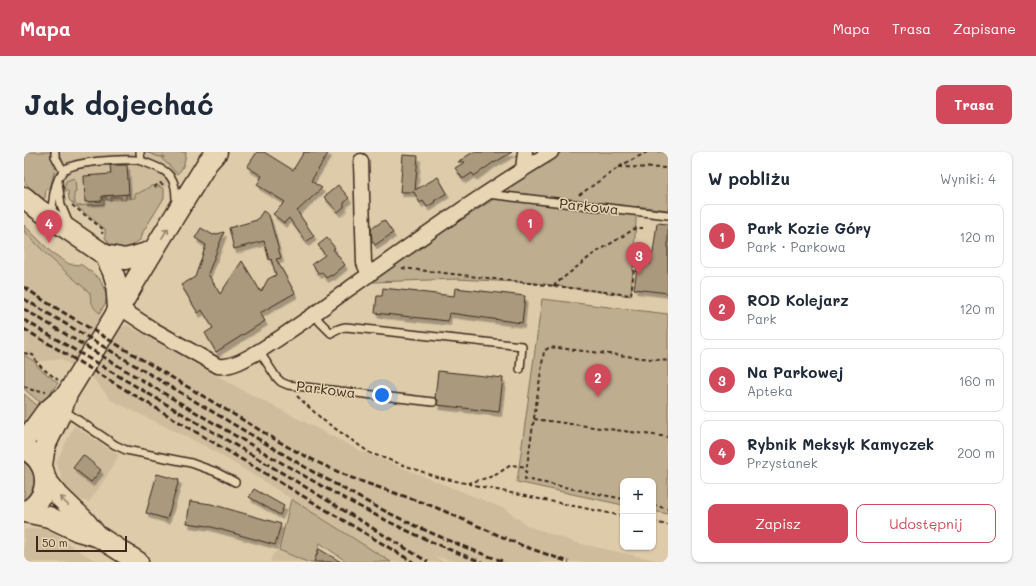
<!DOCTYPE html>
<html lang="pl">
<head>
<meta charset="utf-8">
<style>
	body { margin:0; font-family:Mali,sans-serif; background:#f6f6f7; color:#1f2937 }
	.controls { position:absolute; right:12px; bottom:12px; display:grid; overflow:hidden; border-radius:8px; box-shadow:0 1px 3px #0004 }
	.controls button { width:36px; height:36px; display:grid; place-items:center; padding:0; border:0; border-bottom:1px solid #e0e1e3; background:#fff; color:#1f2937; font:20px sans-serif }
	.scale { position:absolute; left:12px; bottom:10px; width:91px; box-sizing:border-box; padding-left:4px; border:2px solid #3b2a1e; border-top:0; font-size:11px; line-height:14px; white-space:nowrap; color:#3b2a1e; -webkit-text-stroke:3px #e8d5b3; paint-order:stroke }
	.you { position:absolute; left:358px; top:243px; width:14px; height:14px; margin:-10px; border:3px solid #fff; border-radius:50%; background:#1a73e8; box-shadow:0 0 0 6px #1a73e833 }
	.badge { display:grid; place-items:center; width:26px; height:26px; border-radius:50%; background:#d1495b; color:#fff; font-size:13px; font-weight:700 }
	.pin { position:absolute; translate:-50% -33px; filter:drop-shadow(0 1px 2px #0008) }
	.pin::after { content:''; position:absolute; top:21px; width:14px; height:12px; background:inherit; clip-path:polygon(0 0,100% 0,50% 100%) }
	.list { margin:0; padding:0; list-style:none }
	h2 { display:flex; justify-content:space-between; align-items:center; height:52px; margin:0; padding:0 16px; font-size:17px }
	h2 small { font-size:13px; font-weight:400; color:#747a83 }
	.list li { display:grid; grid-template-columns:26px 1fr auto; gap:12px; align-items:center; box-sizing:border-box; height:64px; margin:0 8px 8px; padding:0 8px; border:1px solid #e0e1e3; border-radius:8px }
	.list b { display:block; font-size:15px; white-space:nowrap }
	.list p { margin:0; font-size:13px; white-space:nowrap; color:#747a83 }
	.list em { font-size:13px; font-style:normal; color:#747a83 }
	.actions { display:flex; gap:8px; padding:12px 16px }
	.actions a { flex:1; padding:9px 0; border:1px solid #d1495b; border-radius:8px; text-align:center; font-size:14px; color:#d1495b }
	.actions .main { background:#d1495b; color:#fff }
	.map { position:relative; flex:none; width:644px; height:410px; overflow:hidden; border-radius:8px }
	header { display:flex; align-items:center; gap:24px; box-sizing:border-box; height:56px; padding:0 20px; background:#d1495b; color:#fff }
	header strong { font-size:19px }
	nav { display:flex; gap:22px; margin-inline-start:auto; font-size:14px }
	.intro { display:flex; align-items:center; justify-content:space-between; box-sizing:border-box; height:96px; padding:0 24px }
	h1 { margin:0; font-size:28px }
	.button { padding:10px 18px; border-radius:8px; background:#d1495b; color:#fff; font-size:14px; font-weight:700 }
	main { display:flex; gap:24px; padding:0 24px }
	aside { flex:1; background:#fff; border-radius:8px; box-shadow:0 1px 3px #0004 }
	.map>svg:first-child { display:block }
	.built { fill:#cfbc9d }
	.green { fill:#bfad90; stroke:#7d6c57 }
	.building { fill:#ab997e; stroke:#3b2a1e; filter:url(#shadow) }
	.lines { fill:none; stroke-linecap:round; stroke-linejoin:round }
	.lane-casing { stroke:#3b2a1e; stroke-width:10 }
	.street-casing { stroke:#3b2a1e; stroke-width:17 }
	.secondary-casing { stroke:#3b2a1e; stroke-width:23 }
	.path { stroke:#3b2a1e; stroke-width:2; stroke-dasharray:4 3; stroke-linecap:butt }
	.lane { stroke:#e8d5b3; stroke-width:7 }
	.street { stroke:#e8d5b3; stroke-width:14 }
	.secondary { stroke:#e8d5b3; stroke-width:20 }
	.rail { stroke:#3b2a1e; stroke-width:3; stroke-dasharray:6 3; stroke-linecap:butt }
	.oneway { stroke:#928068 }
	.labels { text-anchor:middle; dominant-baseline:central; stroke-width:3; stroke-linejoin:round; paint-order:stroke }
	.street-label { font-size:14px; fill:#3b2a1e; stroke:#e8d5b3 }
</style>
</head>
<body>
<header>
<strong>Mapa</strong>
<nav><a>Mapa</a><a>Trasa</a><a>Zapisane</a></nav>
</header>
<div class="intro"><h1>Jak dojechać</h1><a class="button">Trasa</a></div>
<main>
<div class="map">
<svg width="644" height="410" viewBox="0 0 644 410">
	<defs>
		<filter id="shadow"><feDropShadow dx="2.5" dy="4.5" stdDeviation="0" flood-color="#0004"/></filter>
	</defs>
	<rect width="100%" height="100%" fill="#decbaa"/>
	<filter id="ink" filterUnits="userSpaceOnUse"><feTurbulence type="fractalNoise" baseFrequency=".025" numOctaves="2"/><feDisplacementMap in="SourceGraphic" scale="8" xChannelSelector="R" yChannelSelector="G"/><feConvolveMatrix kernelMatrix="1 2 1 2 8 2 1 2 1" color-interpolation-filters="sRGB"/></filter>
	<g filter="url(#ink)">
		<!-- built -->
		<path class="built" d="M28,0H162L161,5L159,16L156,20L153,22L142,35L141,38L140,46L119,80L117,87L115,89L86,93L82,87L81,85V77L46,50L44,46V39L22,37L21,46L18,47L5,35L0,29V25Z
			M0,79L24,104L66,141L67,153L73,159L99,175L103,173L220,239L337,299L481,357L504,374L553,391L631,408L644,409V410H433L410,404L420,410H367L244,332L183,295L87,248L69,226L37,207L11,210L0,203Z
			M50,274L95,303L79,330L65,350L56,348L52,346L43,336L40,332L32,310Z
			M23,376L52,397L74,410H0V378L2,377Z
			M255,398L283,410H246L249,402Z"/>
		<!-- green -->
		<path class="green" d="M0,0H28L32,12L26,37H22L21,46L18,47L5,35L0,29Z
			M122,0H162C161,8 160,17 153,22L146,14L137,6L141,5L140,4L135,5Z
			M538,0H644V58L613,54L607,144L512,131L433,127L349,130V123L464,51L487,34Z
			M50,26L51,27L52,40L50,41V48H51V53L45,48L44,39H40L42,29Z
			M129,33L131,36L135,34L140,37V46L119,80L117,87L105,96L100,98L90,95L86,93L82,87L81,85V77L52,54L80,52V44H82L83,48H87V45H97V48H102V42H105L106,46H111V42L115,41Z
			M0,73L27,100L45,112L58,113L76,127L83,144L81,153H80L76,161C68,156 67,150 66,141L24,104L0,79Z
			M518,147L644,162V362L629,359V329H599V353L493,330Z
			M0,203L11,210L14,215L34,231L18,252L0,237Z
			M0,242L15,255L0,276Z
			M0,310C15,321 12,337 0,348Z
			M267,347L367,410H323L296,391L290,410H283L255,398Z"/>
		<!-- building -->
		<path class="building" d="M233,0H240L269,18L280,0H305L287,29L298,36L273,59L290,84L282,90L265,66L260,71L249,62L261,50L233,33L238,24L223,15Z
			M449,0H488L470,11V10L450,24L448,21L439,27L431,16L441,10H434Z
			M379,3L394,4L391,38L414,25L423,41L410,49L411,50L403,55L399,49L396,51L390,40H376Z
			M86,13H103L105,42L78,44V49L61,50L60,24L87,22Z
			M314,33L325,46L320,51V55L314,60L300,45Z
			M239,59L245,63L257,106L252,107L271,141L236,161L241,169L192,200L181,181L189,176L178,158L174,161L157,133L171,125L182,93L171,86L177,76L189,83L200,80L184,122L196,142L218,109L237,140L244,127L252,123L247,107L245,108L240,89L210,97L205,76L233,68Z
			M360,68L369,81L351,93L348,89L347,77Z
			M633,71L644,72V141L610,137L614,110L626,112L628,101H629Z
			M303,86L311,96L309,97L321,113L308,124L307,123L302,126L298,120L295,122L288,112L301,103L294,93Z
			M359,136L430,144L431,136L501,144L498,171L425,161L424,169L351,161L353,144H358Z
			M414,219L479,226L475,260L413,253L414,248L411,246Z
			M59,303L77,318L67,330L49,316Z
			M133,322L155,328L143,367L122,361Z
			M230,337L260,354L256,363L225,345Z
			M166,349L187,352L257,372L251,393L184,374L163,371Z
			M295,397L317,410H290Z"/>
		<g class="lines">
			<defs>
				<path id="lane" d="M31,0V4L39,19
					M116,0L117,9
					M34,30L37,53L45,72
					M463,42L644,63
					M28,64C28,50 29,38 35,25C37,23 38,20 40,18C52,9 96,7 112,8C117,8 139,17 143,21C152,29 152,40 152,52
					M290,162L296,170L307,181C312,177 316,176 322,175L498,194L496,217
					M235,199L252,225L257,230L264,233L409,250
					M39,258L91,293L102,298L167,311L192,320L211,330"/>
				<path id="street" d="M337,9L340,111L345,123
					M499,17L501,0
					M94,156L101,159L130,178L194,214C201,215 208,213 215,210C229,204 241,195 254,187C278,171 302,154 326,136C392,89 458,42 527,0"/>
				<path id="secondary" d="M0,45L14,57L81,103L101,107L109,105L129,99
					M81,103L89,120L92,130L94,156
					M0,287L6,282L22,260L42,243
					M0,297C28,310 28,348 0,360
					M18,313L20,300L22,292L34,267L43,242L89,167C119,114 152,62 184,10L193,0
					M22,328L35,344L60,368L74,385
					M1,360L25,365L54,379L75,385L114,410"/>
			</defs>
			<!-- lane casing -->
			<use href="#lane" class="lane-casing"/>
			<!-- street casing -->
			<use href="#street" class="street-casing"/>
			<!-- secondary casing -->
			<use href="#secondary" class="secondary-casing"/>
			<!-- path -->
			<path class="path" d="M595,15L644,16
				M130,35L136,31L140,33
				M555,43L598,13L623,0
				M48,53L79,77L78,82
				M378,116L607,143L611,109L618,89
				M529,134L568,103L612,76H619
				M0,201L9,203C13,214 24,220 34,228
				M0,234L8,238L22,239
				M273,244L299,268L346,301L413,325L501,344L599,364
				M510,267L644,285
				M444,331L470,324L487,313L503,315
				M599,347L501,327L520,199L526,195L644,209
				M629,353L644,357
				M629,370L644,373"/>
			<!-- lane -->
			<use href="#lane" class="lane"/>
			<!-- street -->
			<use href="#street" class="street"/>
			<!-- secondary -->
			<use href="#secondary" class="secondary"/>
			<!-- rail -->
			<path class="rail" d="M0,135L22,150L264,295L295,311L325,325L411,355L499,394L545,410
				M0,147L291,321C312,332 333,345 355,356C396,377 438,395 481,410
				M0,157C76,203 152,249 229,294C302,337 377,381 458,410
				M0,168L265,325L404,410
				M0,177L389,410"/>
		</g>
		<!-- one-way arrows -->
		<defs><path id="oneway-shaft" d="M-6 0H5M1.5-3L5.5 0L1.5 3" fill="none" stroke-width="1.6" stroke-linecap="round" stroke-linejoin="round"/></defs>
		<g class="oneway">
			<use href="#oneway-shaft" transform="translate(141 81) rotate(-58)"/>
			<use href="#oneway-shaft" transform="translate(40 349) rotate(-135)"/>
		</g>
	</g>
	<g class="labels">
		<!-- street labels -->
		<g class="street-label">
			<text transform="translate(565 54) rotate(6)">Parkowa</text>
			<text transform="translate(302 237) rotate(7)">Parkowa</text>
		</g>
	</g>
</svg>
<div class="controls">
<button>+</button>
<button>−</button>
</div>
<div class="scale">50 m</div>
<div class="you"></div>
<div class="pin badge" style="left:506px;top:90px">1</div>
<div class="pin badge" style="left:574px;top:245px">2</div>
<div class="pin badge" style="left:615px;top:123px">3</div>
<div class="pin badge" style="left:25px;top:91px">4</div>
</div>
<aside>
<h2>W pobliżu<small>Wyniki: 4</small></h2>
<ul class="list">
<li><span class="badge">1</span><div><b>Park Kozie Góry</b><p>Park · Parkowa</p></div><em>120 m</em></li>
<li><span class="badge">2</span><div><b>ROD Kolejarz</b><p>Park</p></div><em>120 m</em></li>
<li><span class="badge">3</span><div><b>Na Parkowej</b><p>Apteka</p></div><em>160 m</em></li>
<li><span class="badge">4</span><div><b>Rybnik Meksyk Kamyczek</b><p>Przystanek</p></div><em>200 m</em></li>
</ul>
<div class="actions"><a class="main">Zapisz</a><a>Udostępnij</a></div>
</aside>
</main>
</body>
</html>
